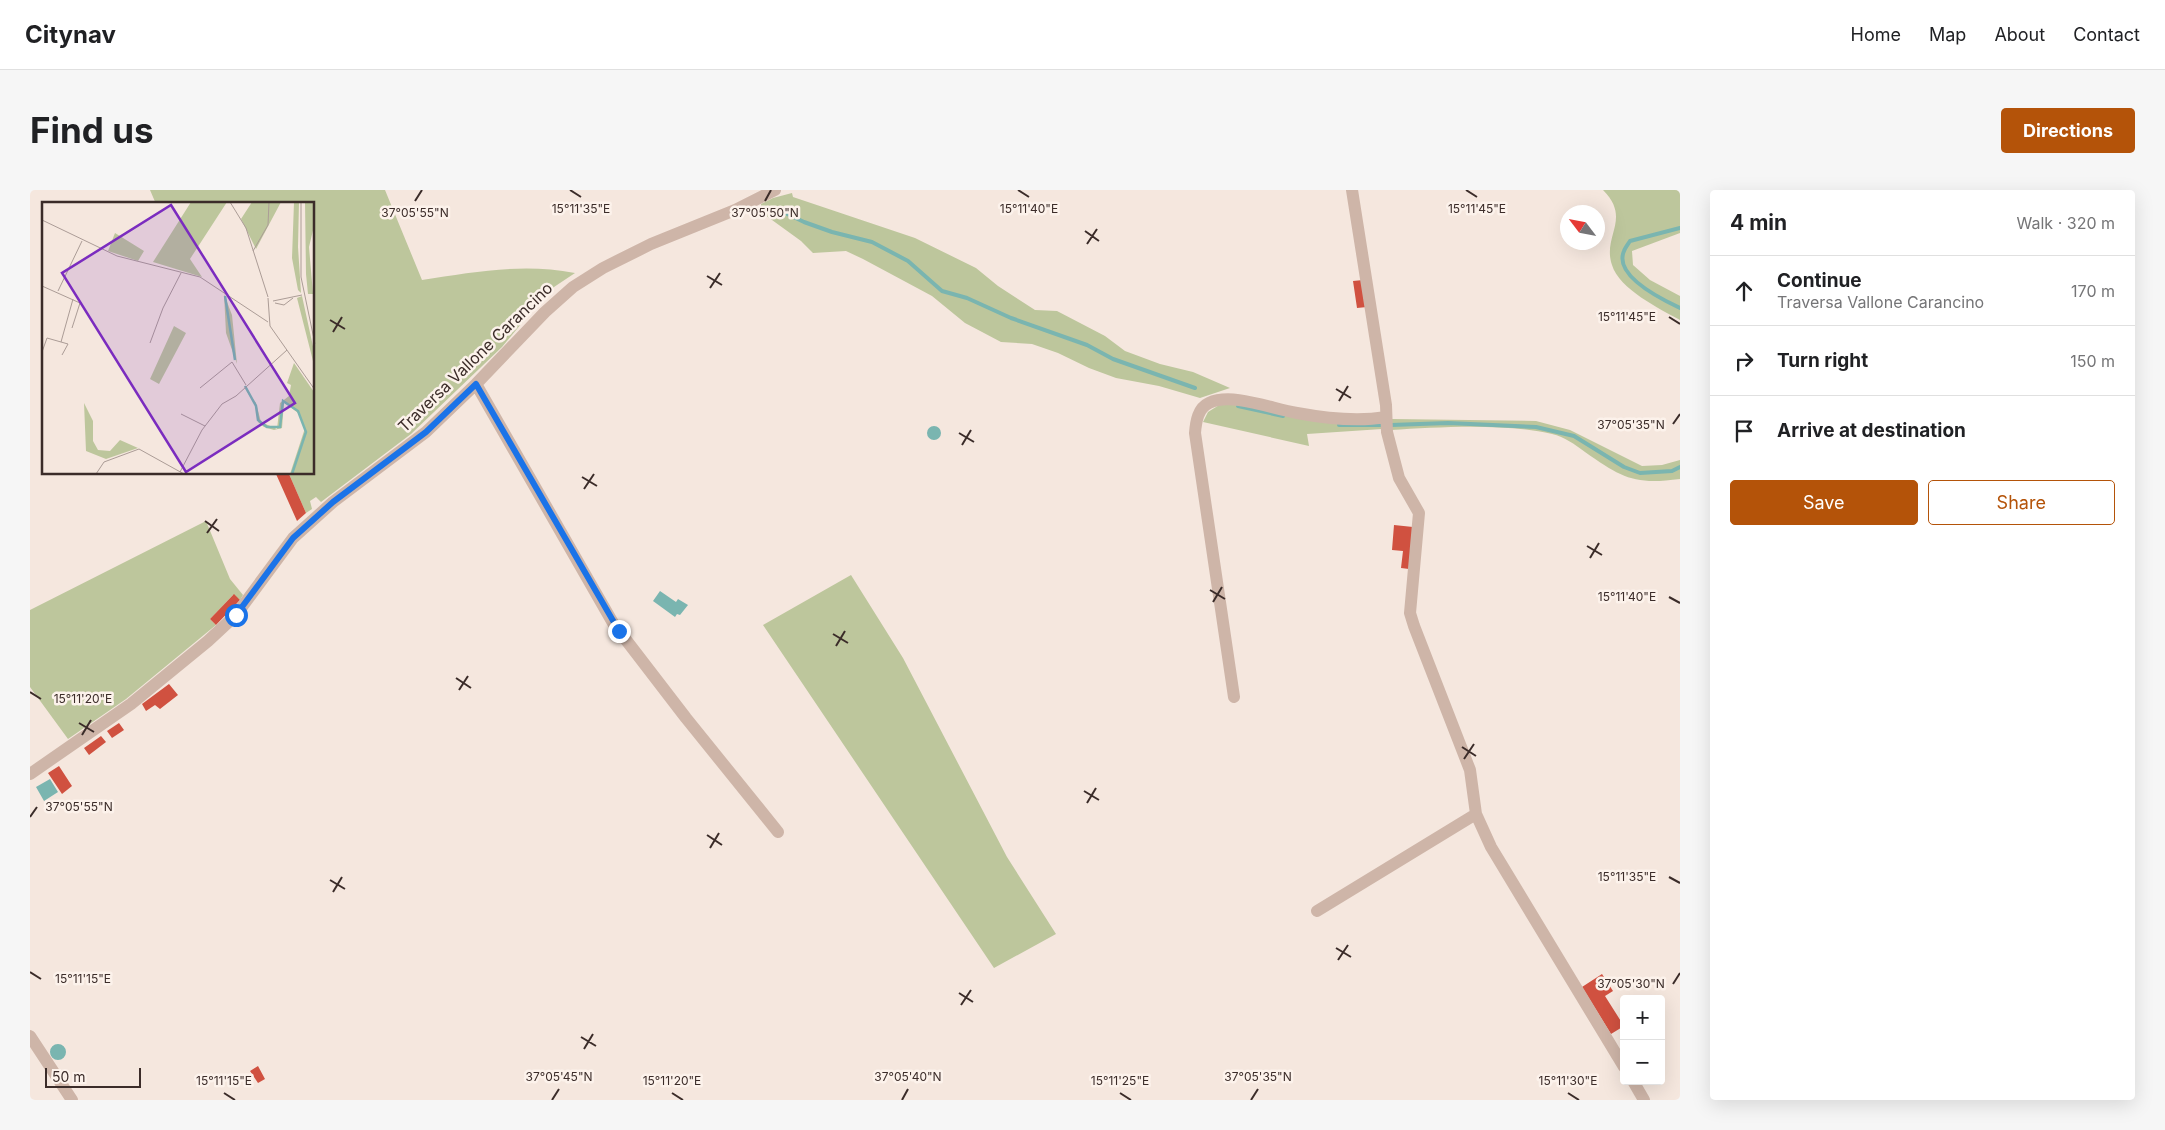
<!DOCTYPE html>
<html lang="en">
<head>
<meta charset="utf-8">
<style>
	body { margin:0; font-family:Inter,sans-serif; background:#f6f6f6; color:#202124 }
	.controls { position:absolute; right:15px; bottom:15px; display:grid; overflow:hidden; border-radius:5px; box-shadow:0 5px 20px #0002 }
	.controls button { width:45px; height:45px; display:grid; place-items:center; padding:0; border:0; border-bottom:1px solid #e0e0e0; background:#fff; color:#202124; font:25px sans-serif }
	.compass { position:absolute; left:1530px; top:15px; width:45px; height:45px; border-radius:50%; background:#fff; box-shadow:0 5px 20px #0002; rotate:302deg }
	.scale { position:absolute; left:15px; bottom:12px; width:96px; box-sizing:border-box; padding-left:5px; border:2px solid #3b2c29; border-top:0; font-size:14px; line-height:18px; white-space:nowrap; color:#3b2c29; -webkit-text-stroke:4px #fcf2eb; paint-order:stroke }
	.stop { position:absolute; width:15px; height:15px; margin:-11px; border:4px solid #1a73e8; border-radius:50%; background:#fff }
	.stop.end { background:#1a73e8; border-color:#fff; box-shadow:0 1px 5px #0008 }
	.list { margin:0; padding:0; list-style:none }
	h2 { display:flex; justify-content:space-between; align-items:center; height:65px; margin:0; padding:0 20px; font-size:21px }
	h2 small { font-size:16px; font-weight:400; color:#757577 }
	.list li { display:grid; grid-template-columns:32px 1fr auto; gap:15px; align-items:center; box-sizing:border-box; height:70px; padding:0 20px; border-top:1px solid #e0e0e0 }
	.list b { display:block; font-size:19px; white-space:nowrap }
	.list p { margin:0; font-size:16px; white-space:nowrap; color:#757577 }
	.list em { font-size:16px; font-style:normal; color:#757577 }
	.actions { display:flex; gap:10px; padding:15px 20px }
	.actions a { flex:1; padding:11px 0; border:1px solid #b45309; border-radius:5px; text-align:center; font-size:18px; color:#b45309 }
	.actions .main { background:#b45309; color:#fff }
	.icon { flex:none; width:28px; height:28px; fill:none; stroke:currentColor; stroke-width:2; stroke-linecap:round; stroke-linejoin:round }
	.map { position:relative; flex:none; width:1650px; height:910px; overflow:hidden; border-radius:5px }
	header { display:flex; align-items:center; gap:30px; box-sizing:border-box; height:70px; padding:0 25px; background:#fff; border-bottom:1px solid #e0e0e0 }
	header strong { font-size:24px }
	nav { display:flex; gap:28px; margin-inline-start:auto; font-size:18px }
	.intro { display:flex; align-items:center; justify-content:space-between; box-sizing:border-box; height:120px; padding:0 30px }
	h1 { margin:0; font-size:35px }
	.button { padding:12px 22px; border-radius:5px; background:#b45309; color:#fff; font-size:18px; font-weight:700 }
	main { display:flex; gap:30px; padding:0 30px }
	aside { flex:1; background:#fff; border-radius:5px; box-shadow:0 5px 20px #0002 }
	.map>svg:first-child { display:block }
	.green { fill:#bdc69c }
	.water { fill:#7ab5b0 }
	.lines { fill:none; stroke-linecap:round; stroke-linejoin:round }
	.stream { stroke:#7ab5b0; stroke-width:4 }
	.building { fill:#d05140 }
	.minor { stroke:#ceb5a8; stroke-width:12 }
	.route { stroke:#1a73e8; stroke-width:6 }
	.ticks { fill:none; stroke:#3b2c29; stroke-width:2 }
	.labels { text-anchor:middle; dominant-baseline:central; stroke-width:5; stroke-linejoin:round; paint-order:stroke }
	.street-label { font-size:16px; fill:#3b2c29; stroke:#fcf2eb }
	.inset-river { fill:none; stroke:#7ab5b0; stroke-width:2.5 }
	.inset-road { fill:none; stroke:#ab9c96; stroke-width:1 }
	.view { fill:#7b2cbf; fill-opacity:0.15; stroke:#7b2cbf; stroke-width:2.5 }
	.inset-edge { fill:none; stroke:#3b2c29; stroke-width:2.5 }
	.ticks-label { font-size:12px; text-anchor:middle; fill:#3b2c29; stroke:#fcf2eb; stroke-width:5; stroke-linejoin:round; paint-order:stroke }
</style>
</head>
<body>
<header>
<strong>Citynav</strong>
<nav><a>Home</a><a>Map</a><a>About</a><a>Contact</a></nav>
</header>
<div class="intro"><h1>Find us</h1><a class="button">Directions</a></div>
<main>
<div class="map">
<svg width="1650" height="910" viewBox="0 0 1650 910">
	<rect width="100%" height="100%" fill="#f5e7de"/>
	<!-- green -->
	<path class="green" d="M120,0H355L392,90C444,82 493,73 545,83L524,97L511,110L472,157L381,244L291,312L286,307L280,311L282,319L276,323L259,284H284V14H126Z
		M1573,0H1650V43L1602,61L1603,75L1620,90L1650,106V130C1630,119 1589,99 1582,75C1572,46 1602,29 1573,0Z
		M762,3L763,7L885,48L946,78L968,96L1005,120L1027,121L1075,146L1095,161L1130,174L1163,182L1200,198L1170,208L1129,196L1086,188L1059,178L1028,163L1002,154L971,152L935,133L902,106L833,69L816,61L783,63L771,51L731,22V14L743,8Z
		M1194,212L1351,231L1352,239L1277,244L1279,256L1173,232L1178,222Z
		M1362,229L1506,231L1540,240L1612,276L1632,275L1650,270V289C1604,295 1592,288 1555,262C1544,254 1535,247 1522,244C1474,233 1410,237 1361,240Z
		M176,331L200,389L213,405L210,410L203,405L180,429L186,435L96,509L38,549L0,497V420Z
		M821,385L873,468L977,667L1026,744L964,778L733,435Z"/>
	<!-- water -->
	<path class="water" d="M897 243a7 7 0 1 1 14 0a7 7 0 1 1-14 0Z
		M630,401L646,412L648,409L658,415L650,425L647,424L645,427L623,411Z
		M20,589L28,602L14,611L6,597Z
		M20 862a8 8 0 1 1 16 0a8 8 0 1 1-16 0Z"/>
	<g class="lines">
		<!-- stream -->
		<path class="stream" d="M749,20L774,32L802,42L842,52L878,71L912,101L937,108L981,128L1057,155L1083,169L1165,198
			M1650,38L1600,51C1598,54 1595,58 1594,61C1583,86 1633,110 1650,118
			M1208,216L1253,226
			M1309,235H1352
			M1361,235L1418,233L1506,237L1544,246L1594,277L1610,283L1642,281L1650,277"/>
	</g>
	<!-- building -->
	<path class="building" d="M1333,90L1337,117L1327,118L1323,91Z
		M246,284H259L276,323L267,331Z
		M1364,335L1383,337L1379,379L1371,378L1373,361L1362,360Z
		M204,404L210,410L186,435L180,429Z
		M139,494L148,505L130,519L125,515L116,521L112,514Z
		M89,533L94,540L82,548L77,541Z
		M71,546L76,552L59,565L54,558Z
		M29,576L42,596L32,604L18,583Z
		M1572,784L1583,801L1575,806L1594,836L1581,844L1552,797Z
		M228,876L235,889L228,893L220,881Z"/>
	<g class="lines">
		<!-- minor -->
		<path class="minor" d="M1322,0L1356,215L1357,242L1369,288L1389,323L1380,423L1384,436L1440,580L1446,624L1461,657L1594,877
			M446,194L583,433L656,528L748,642
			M1204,507L1165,243C1166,231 1168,218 1179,213C1202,202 1242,219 1267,223C1294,228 1328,232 1355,227
			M0,584L101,514L178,451L206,425L263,348L303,312L396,242L446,194L515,122L543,97L573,78L621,54L705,20L745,0
			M1287,721L1446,624
			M0,846L42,910
			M1603,891L1614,910"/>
	</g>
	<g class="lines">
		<!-- route -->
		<path class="route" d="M206,425L263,348L303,312L396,242L446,194L589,441"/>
	</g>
	<!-- ticks -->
	<path class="ticks" d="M540,0L551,7M988,0L999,7M1436,0L1447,7M385,11L392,0M735,11L741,0M1055,41L1069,51M1057,54L1067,39M677,86L692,95M680,98L690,83M1639,127L1650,134M300,130L315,139M303,142L312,127M1306,199L1321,208M1309,211L1318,196M1643,234L1650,224M929,243L944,252M932,255L941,240M552,287L567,296M554,299L564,284M175,331L189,341M177,343L187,329M1557,356L1572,365M1560,368L1569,353M1180,400L1195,409M1639,407L1650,413M1183,412L1192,397M803,444L818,453M806,456L815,441M426,488L441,498M429,500L438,486M0,502L11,509M49,533L64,542M52,545L61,530M1432,557L1446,566M1434,569L1444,554M1054,601L1069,610M1057,613L1066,598M0,627L7,617M677,645L692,655M680,658L689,643M1639,687L1650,693M300,690L315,699M303,702L312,687M1306,758L1321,767M1308,770L1318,755M0,782L11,789M1643,794L1650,783M929,803L943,812M931,815L941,800M551,847L566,856M554,859L563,844M194,903L205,910M642,903L653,910M1090,903L1101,910M1538,903L1549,910M522,910L529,899M872,910L878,899M1221,910L1228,899"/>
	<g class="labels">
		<!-- street labels -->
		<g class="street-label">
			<text transform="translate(445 167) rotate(-44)">Traversa Vallone Carancino</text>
		</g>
	</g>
	<!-- overview -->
	<g transform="translate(12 12)">
		<rect width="272" height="272" fill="#f5e7de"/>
		<path d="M149,0H185L148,57L160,75L111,60ZM210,0H239L214,47L199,17ZM252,0H257L256,45L259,91L256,88L250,56ZM263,0H272V24L267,45L271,92H266L264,72ZM73,31L102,49L96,59L66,49ZM182,92L190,113L195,162L184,131ZM260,94L272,149V163L255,96ZM132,124L144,131L117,182L108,177ZM252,161L272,190V272H248L263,226L256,211L242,200L240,226L232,228L222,225L216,220L214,204L202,185L214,201L219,220L235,227L238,201L247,194L249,183L245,181ZM42,201L51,219V239L56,248L68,249L78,238L96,246L64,257L44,249Z" fill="#bdc69c"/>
		<path class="inset-river" d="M183,94L193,158M203,184L214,204L216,218L225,225H238L241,199L256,209L264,230L250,272"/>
		<path class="inset-road" d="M188,0L204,26L226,95M259,0V75L273,142M0,18L75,54L158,75L226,120M211,49L226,23L227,0M0,84L38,101L30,126M16,89L40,39M226,96L228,124L273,188M231,99L260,93M233,101L242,103L251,96M19,140L26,142L20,153M108,141L121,106L139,71M0,150L5,136L19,140L31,97M158,186L190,160L204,183M139,212L163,224M138,270L160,228L180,202L194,194L245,148M54,272L62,260L97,247L142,272"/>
		<path class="view" d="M129,3L253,201L144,270L20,71Z"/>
		<rect width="272" height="272" class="inset-edge"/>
	</g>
	<g class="ticks-label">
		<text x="999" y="23">15°11'40"E</text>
		<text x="551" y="23">15°11'35"E</text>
		<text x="1447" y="23">15°11'45"E</text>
		<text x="385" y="27">37°05'55"N</text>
		<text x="735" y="27">37°05'50"N</text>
		<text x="1597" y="131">15°11'45"E</text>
		<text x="1601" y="239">37°05'35"N</text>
		<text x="1597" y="411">15°11'40"E</text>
		<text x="53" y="513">15°11'20"E</text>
		<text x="49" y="621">37°05'55"N</text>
		<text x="1597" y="691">15°11'35"E</text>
		<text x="53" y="793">15°11'15"E</text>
		<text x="1601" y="798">37°05'30"N</text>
		<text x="529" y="891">37°05'45"N</text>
		<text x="878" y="891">37°05'40"N</text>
		<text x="1228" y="891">37°05'35"N</text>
		<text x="194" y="895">15°11'15"E</text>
		<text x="642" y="895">15°11'20"E</text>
		<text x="1090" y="895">15°11'25"E</text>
		<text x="1538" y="895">15°11'30"E</text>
	</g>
</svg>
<div class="controls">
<button>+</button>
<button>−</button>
</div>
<svg class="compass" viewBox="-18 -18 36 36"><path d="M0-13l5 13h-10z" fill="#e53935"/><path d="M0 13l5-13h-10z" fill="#757577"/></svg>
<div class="scale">50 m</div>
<div class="stop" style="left:206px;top:425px"></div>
<div class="stop end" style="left:589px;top:441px"></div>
</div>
<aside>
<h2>4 min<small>Walk · 320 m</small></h2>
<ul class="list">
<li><svg class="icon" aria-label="ahead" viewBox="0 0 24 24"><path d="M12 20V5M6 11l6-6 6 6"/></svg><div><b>Continue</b><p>Traversa Vallone Carancino</p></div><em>170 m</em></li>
<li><svg class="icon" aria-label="right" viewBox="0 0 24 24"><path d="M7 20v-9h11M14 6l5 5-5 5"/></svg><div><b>Turn right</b></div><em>150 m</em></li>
<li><svg class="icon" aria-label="arrive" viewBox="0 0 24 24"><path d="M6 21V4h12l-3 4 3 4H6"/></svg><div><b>Arrive at destination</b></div></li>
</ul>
<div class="actions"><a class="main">Save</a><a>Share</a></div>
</aside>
</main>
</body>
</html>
